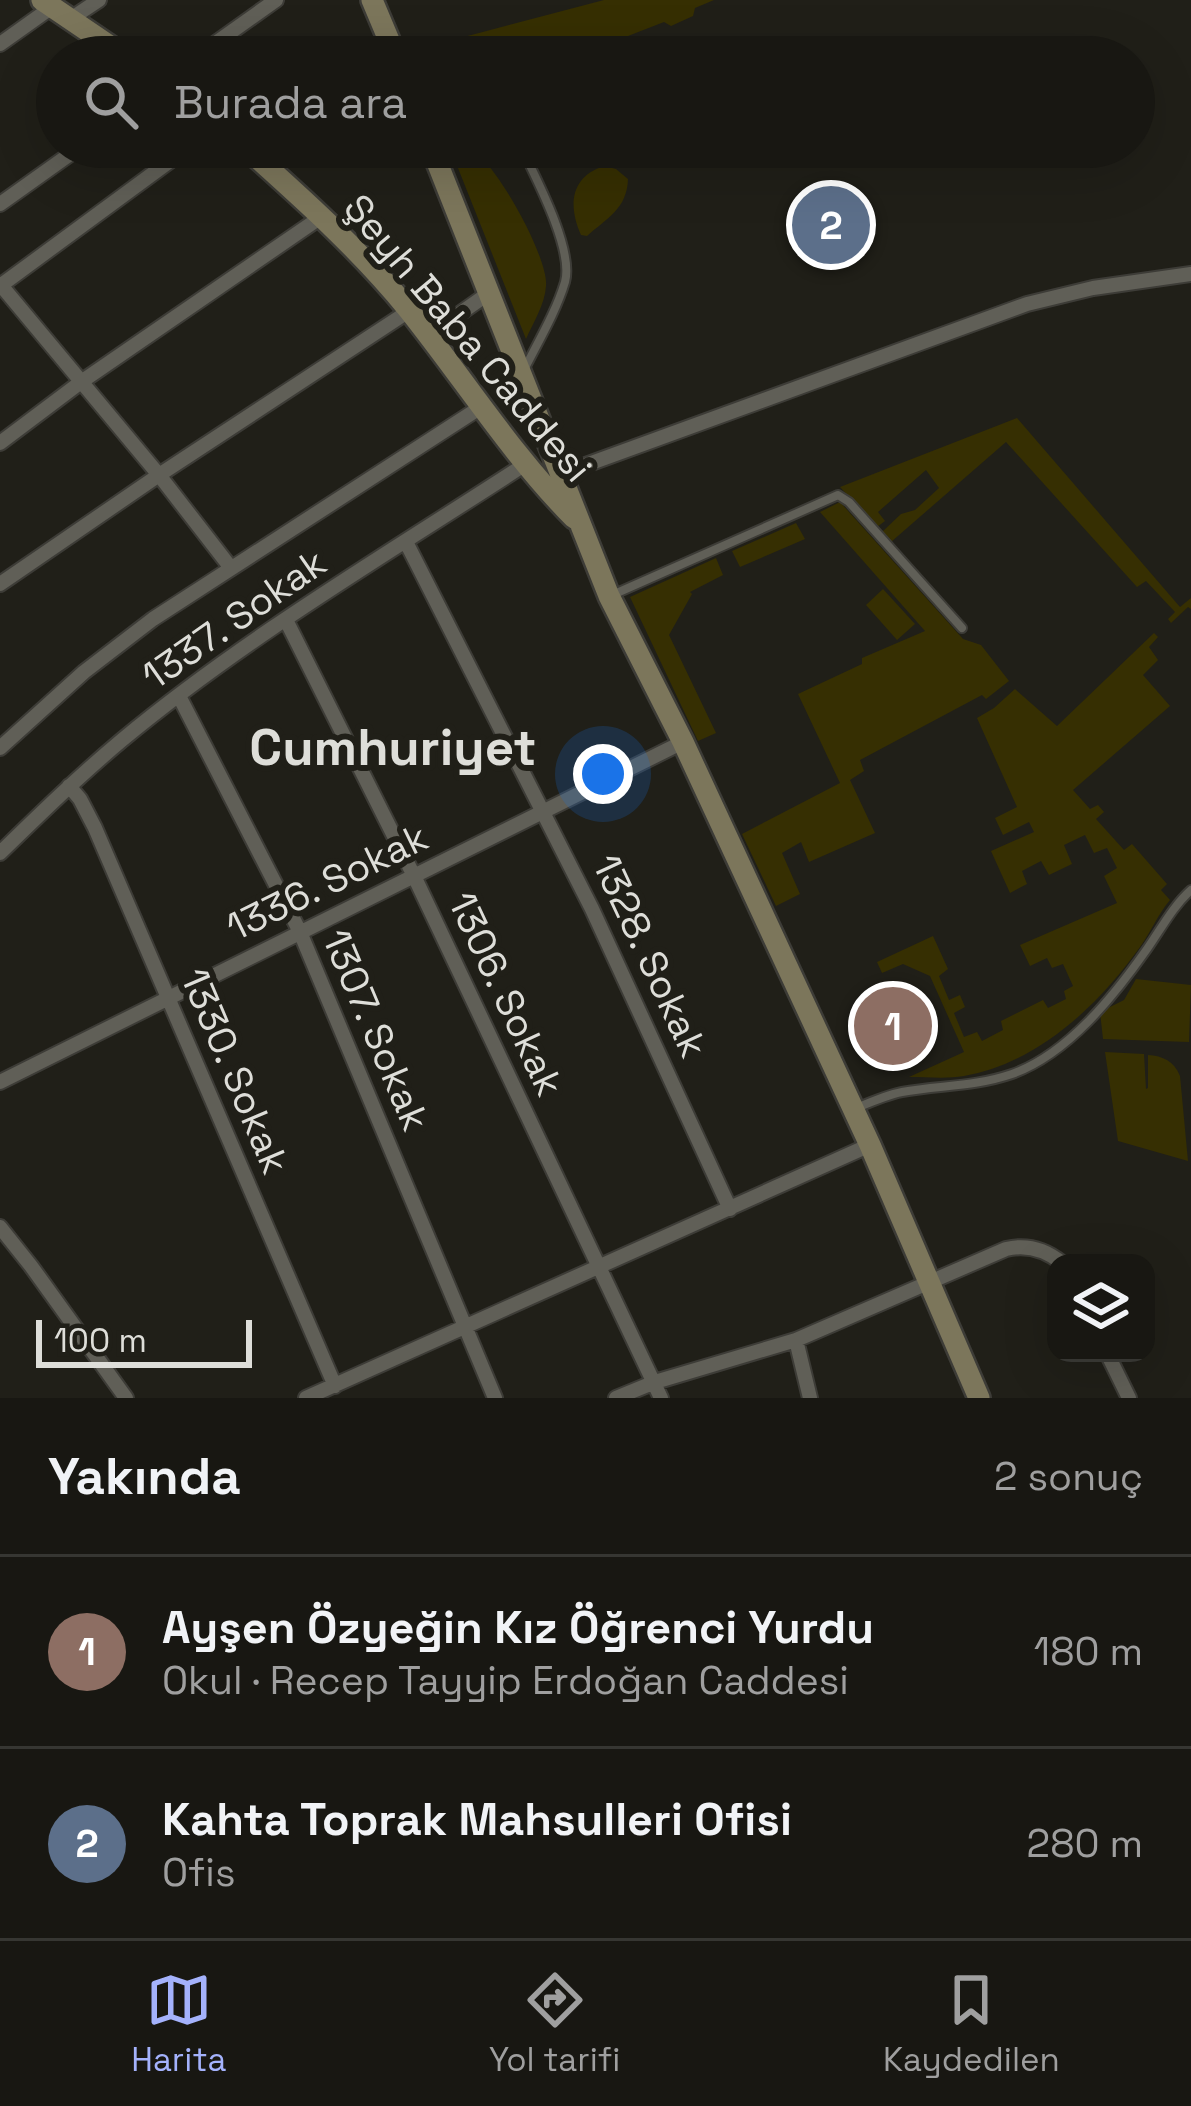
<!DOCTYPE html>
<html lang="tr">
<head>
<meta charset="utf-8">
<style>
	body { margin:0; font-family:"Space Grotesk",sans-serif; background:#252420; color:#f1f3f6 }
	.controls { position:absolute; right:36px; bottom:36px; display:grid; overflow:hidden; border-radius:24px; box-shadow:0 12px 48px #0002 }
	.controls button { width:108px; height:108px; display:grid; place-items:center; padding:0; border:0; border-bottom:3px solid #363632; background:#181712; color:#f1f3f6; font:60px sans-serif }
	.scale { position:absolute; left:36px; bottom:30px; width:216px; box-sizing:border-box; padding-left:12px; border:6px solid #deded9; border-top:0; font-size:33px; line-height:42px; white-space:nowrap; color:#deded9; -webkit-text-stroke:9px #201f18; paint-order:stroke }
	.you { position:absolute; left:603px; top:774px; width:42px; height:42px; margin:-30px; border:9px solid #fff; border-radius:50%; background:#1a73e8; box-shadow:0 0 0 18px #1a73e833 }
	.badge { display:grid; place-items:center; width:78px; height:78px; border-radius:50%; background:#a4b2fc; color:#fff; font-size:39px; font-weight:700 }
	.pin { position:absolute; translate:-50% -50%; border:6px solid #fff; box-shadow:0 3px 12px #0006 }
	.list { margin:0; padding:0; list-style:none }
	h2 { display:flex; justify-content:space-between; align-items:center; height:156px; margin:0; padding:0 48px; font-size:51px }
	h2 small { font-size:39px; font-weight:400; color:#9f9f9f }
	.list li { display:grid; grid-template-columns:78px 1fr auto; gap:36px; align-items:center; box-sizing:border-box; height:192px; padding:0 48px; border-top:3px solid #363632 }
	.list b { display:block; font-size:45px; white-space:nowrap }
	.list p { margin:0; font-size:39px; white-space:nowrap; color:#9f9f9f }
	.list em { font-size:39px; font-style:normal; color:#9f9f9f }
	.icon { flex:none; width:66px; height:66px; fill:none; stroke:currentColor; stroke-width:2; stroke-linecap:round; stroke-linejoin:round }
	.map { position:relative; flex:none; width:1191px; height:1398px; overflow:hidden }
	.search { position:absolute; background:#181712; box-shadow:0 12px 48px #0002; left:36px; right:36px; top:36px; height:132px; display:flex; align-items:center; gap:30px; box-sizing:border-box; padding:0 42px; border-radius:66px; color:#9f9f9f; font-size:45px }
	.sheet { height:540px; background:#181712 }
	nav { display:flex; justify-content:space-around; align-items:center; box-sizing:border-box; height:168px; border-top:3px solid #363632; background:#181712; font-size:33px; color:#9f9f9f }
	nav a { display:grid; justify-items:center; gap:6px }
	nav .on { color:#a4b2fc }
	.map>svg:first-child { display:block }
	.green { fill:#362f02 }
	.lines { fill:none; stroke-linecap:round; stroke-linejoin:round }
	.lane-casing { stroke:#3d3c37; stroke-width:12 }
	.street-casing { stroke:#3d3c37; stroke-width:18 }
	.secondary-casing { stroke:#3d3c37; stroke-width:26 }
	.lane { stroke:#605f57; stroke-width:8 }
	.street { stroke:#605f57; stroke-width:14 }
	.secondary { stroke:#7c765b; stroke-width:21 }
	.labels { text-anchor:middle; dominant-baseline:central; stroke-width:12; stroke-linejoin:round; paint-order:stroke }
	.street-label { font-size:39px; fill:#deded9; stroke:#201f18 }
	.district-label { font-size:51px; font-weight:bold; fill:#deded9; stroke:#201f18 }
</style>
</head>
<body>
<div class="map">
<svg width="1191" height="1398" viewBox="0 0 1191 1398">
	<rect width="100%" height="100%" fill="#201f18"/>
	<!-- green -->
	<path class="green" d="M604,0H714L695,8L693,16L671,26L664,22L628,36L622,48L602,57H414L411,51Z
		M469,148C494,158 549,258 546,286C545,304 533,323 526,339L452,153Z
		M604,166L616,169L628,179C627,209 607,218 587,236L581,235C568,206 570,177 604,166Z
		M1017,418L1180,607L1191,598V609L1188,607L1171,623L1168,619L1175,612L1146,581L1137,587L1006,442L891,542L882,532L901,514L915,510L939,488L926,470L878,512L885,521L877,527L840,487Z
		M840,502L963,639L981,645L1009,681L986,699L982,695L860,760L864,771L850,780L875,833L809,862L801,842L782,853L800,894L776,906L742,834L840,783L798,694L862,664V658L925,631L820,512Z
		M796,523L805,539L740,567L732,551Z
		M716,558L723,575L690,592L692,594L669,635L716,733L698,741L630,597Z
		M883,589L915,624L897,640L866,605Z
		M1154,633L1158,637L1149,647L1158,660L1143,675L1170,706L1073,790L1090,809L1098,805L1104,812L1096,819L1124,850L1132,844L1167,884L1161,890L1170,900C1158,914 1151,932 1140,947C1099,1005 1038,1063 964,1076C947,1079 927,1077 909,1077L964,1052L930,976L903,964L882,973L877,962L933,936L948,969L939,976L949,1000L960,995L965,1007L954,1013L964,1037L977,1032L982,1041L1003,1030L1001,1021L1043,1000L1048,1008L1066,999L1064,991L1073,986L1063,964L1052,968L1047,958L1030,966L1020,945L1117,903L1104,876L1117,868L1107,848L1094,853L1085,835L1064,845L1072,864L1049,875L1041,861L1022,871L1027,884L1010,893L991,851L1034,832L1029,822L1003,835L995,818L1017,807L977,718L994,708L1015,689L1057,726Z
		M1136,979L1191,985L1189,1042L1103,1039L1100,1012L1124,1000Z
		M1105,1052L1144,1054L1146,1089L1148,1088V1055C1163,1056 1174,1061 1180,1076L1188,1161L1118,1141Z"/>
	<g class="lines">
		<defs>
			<path id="lane" d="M521,147C536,178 574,250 565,282C556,312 538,342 524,370
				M610,596L838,495L849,502L962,628
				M859,1107C873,1101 887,1095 902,1092C940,1085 974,1087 1012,1074C1068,1054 1114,996 1147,949C1161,929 1173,906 1191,890"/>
			<path id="street" d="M72,18L99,0
				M0,44L52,7
				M196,57L276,0
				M376,57L392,48
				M0,204L80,147
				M0,284L159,475L231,568
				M0,286L189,147
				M428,336L489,293
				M0,443L81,382L321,217
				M561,474L1027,304L1093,288L1191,274
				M406,542L592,909L730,1209
				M0,584L159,475L409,311
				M286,620L415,878L661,1398
				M179,696L300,932L495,1398
				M0,748L84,672L153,619L481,407
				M69,786L80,799L95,828L335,1386
				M0,853C40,814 79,776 122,740C246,637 389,553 524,465
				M0,1082L683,742
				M0,1227L31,1266L126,1398
				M796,1340L810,1398
				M1107,1353L1129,1398
				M306,1398L870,1145
				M616,1398L655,1382L796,1340L1006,1249C1027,1244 1046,1250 1062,1263"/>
			<path id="secondary" d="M42,0L126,57
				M372,0L396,57
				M245,147C302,198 359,249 408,309C464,379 511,454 574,518
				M431,147L609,596L683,742L870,1145L979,1398"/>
		</defs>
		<!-- lane casing -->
		<use href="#lane" class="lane-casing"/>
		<!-- street casing -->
		<use href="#street" class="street-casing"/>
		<!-- secondary casing -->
		<use href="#secondary" class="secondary-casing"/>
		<!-- lane -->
		<use href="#lane" class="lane"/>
		<!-- street -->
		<use href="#street" class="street"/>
		<!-- secondary -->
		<use href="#secondary" class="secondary"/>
	</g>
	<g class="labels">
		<!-- street labels -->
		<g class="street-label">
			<text transform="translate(468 338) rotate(50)">Şeyh Baba Caddesi</text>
			<text transform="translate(234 619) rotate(-35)">1337. Sokak</text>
			<text transform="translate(327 882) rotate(-26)">1336. Sokak</text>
			<text transform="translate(650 956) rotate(65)">1328. Sokak</text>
			<text transform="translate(506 994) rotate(65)">1306. Sokak</text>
			<text transform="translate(376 1030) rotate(67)">1307. Sokak</text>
			<text transform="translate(235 1071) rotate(67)">1330. Sokak</text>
		</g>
		<!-- district labels -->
		<g class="district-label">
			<text x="393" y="747">Cumhuriyet</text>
		</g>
	</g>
</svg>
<div class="controls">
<button><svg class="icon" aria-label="layers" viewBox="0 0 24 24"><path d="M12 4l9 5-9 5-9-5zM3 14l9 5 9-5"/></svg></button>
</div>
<div class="scale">100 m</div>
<div class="you"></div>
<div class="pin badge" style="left:893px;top:1026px;background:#8d6e63">1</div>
<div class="pin badge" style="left:831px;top:225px;background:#5c6f8a">2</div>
<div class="search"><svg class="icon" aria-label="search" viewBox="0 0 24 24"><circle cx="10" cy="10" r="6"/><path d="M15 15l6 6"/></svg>Burada ara</div>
</div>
<section class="sheet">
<h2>Yakında<small>2 sonuç</small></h2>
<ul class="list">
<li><span class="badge" style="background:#8d6e63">1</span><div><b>Ayşen Özyeğin Kız Öğrenci Yurdu</b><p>Okul · Recep Tayyip Erdoğan Caddesi</p></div><em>180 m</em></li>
<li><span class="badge" style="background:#5c6f8a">2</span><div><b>Kahta Toprak Mahsulleri Ofisi</b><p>Ofis</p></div><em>280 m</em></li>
</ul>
</section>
<nav>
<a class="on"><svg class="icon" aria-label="map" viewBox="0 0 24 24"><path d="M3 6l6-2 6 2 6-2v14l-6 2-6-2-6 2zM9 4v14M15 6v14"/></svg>Harita</a>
<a><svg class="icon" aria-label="directions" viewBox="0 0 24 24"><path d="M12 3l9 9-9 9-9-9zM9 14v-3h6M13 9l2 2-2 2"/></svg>Yol tarifi</a>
<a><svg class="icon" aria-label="saved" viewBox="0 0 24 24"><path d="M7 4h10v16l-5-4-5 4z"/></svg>Kaydedilen</a>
</nav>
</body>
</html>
